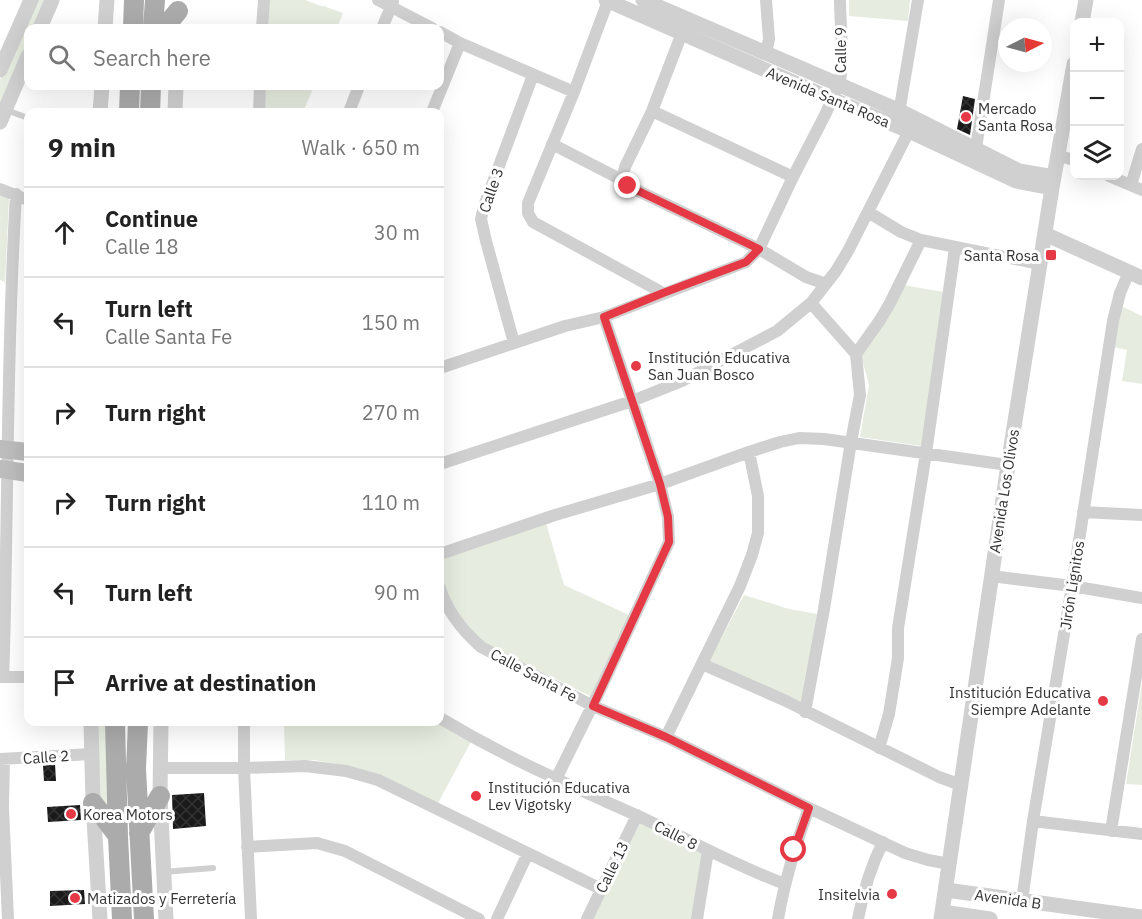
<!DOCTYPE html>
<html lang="en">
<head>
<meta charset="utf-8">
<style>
	body { margin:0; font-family:"IBM Plex Sans",sans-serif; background:#f6f6f6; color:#222 }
	.controls { position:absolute; right:18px; top:18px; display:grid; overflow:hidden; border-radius:12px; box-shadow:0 6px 24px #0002 }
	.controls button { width:54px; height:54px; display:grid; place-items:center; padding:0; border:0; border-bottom:2px solid #e0e0e0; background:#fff; color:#222; font:30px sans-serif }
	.compass { position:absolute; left:998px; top:18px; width:54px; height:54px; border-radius:50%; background:#fff; box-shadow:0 6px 24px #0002; rotate:84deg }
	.stop { position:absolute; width:18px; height:18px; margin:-14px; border:4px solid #e63946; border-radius:50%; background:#fff }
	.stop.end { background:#e63946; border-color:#fff; box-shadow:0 2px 6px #0008 }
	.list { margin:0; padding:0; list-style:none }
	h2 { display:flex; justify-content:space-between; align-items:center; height:78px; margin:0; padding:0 24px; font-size:26px }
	h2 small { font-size:20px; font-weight:400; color:#767676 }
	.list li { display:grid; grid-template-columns:39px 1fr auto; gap:18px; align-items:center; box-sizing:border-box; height:90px; padding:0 24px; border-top:2px solid #e0e0e0 }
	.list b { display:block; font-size:22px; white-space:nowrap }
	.list p { margin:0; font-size:20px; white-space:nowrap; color:#767676 }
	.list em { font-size:20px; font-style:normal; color:#767676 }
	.icon { flex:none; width:33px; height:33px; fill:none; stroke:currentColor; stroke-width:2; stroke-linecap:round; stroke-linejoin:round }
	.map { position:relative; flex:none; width:1142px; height:919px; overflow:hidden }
	.search { position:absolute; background:#fff; box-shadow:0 6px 24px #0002; left:24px; top:24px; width:420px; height:66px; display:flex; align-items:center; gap:15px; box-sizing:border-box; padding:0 21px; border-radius:12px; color:#767676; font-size:22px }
	.panel { position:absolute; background:#fff; box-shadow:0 6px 24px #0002; left:24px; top:108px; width:420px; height:618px; border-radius:12px }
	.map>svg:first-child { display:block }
	.green { fill:#e6ecdf }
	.building { fill:url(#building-cross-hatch) }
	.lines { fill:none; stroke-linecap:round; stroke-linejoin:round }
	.service { stroke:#d0d0d0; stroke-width:6 }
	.minor { stroke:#d0d0d0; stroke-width:12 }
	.tertiary { stroke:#d0d0d0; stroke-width:15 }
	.secondary { stroke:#bdbdbd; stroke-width:18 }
	.primary { stroke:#ababab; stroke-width:20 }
	.route { stroke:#e63946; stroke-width:8 }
	.poi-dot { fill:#e63946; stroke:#fff; stroke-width:2 }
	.labels { text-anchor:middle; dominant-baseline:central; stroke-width:6; stroke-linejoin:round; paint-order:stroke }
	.street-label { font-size:15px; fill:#333; stroke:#fff }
	.poi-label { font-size:15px; fill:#333; stroke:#fff; text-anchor:start }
</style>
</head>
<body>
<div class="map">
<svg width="1142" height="919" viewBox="0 0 1142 919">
	<defs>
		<pattern id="building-cross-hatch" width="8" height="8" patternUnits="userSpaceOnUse" patternTransform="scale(1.5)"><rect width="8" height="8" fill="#1a1a1a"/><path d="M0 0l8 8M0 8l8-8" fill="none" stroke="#333"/></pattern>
	</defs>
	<rect width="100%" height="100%" fill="#fff"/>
	<!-- green -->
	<path class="green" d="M35,0H46L34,28H28V41L0,106V80Z
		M269,0H305L321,6H325L326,7L343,13L337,28H268Z
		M849,0H910L908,21L849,16Z
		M266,86H314L303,112H264Z
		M0,194L9,198L5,282L0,280Z
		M903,285L944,292L922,446L860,437L869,385L861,355Z
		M1117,304L1142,316V384L1122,381L1127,350L1109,346Z
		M546,523L564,585L629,615L592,697L487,645C461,624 440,593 440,558Z
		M744,595L789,609L817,614L802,706L709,662Z
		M1142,683V785L1126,784Z
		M96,722H110L111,816L98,795Z
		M284,722H438L472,740L438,803L352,767L314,760H285Z
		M640,822L705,853L694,919H593Z"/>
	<!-- building -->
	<path class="building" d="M963,96L975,99L970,135L957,129Z
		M55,764L56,781H44L43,765Z
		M204,793L206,826L173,829L172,795Z
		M80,805L81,820L48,822L47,807Z
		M84,890L85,904L50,906V891Z"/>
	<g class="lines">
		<!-- service -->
		<path class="service" d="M6,110L28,118
			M163,872L213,868"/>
		<!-- minor -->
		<path class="minor" d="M378,0L432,28
			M766,0L769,39L766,53
			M608,1L574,92L528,203V213L533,222L663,293
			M262,28L264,0
			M382,28L393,2
			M440,32L460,43L574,92
			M652,111L793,177
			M259,112L260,86
			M349,112L359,86
			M432,112L460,43
			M898,119L918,0
			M552,144L622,180L628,186L759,249L806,277L826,284
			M976,148L999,0
			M1059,156L1074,160
			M1109,176L1142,190
			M622,180L625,167L652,111L682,33
			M1131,185L1142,149
			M0,189L28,200
			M868,212L901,232L921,240L1040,264
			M514,343L486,241L481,219L484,206L533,75
			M856,354L880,320L890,303L921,240
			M440,368L565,326L604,317L746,262L759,249L793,177L825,115L839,84C845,65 840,22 840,0
			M440,464L632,401L682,381L777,331L811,303L836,271L848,251L909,131
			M1083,512L1142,515
			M440,554L555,515L660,484L749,452L780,442L799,438L824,439L1008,465
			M991,576L1072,586L1142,598
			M440,588C447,612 462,630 481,647L593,706L666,737L809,808L905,853L928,860L950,864
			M702,664L786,701L939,777L961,785
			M0,677H28
			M3,677C5,636 5,595 6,554C8,434 9,314 16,194
			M805,712L824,609L851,442L860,395L856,354L811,303
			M440,718C477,740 517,761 557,779C583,792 610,803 636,815C686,838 733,865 785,884
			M244,722V768L251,919
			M666,737L740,586L752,555L758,533V496L749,452
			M879,748L889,714L898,658V628L926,453L955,248
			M0,759L92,754
			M4,759L3,808L8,919
			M160,768H244L305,766L346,771L378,780L601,889
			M556,779L601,688L669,542L668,517L660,484L604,317
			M1033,821L1142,834
			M1111,831L1142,639
			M247,847L317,843L345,851L479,919
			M1022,901L1033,821L1072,586L1113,321L1120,293L1129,272
			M497,919L528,853
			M587,919L637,815
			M697,919L708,851
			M778,919C785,879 795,846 809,808
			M858,919C863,892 871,866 883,842"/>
		<!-- tertiary -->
		<path class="tertiary" d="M606,0L832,99L909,131L1016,181L1052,188
			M643,0L900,111L1019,171L1054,177
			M1082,22L1086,0
			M40,28L52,0
			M105,28L107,0
			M0,70L31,0
			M100,112L102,86
			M175,112L176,86
			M0,122L28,56
			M1045,234L1142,278
			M91,722L93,803L100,919
			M161,722L160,796L166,919
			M946,890L1142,917
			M942,912L990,919
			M941,919L1008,465L1052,188L1074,64"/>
		<!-- secondary -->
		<path class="secondary" d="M0,449L28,452
			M0,469L28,473"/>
		<!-- primary -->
		<path class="primary" d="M133,28L134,0
			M153,28L155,0
			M164,28L178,11
			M129,112L130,86
			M150,112L151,86
			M115,722L118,836L122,919
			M138,722L136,769L144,919
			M93,803L118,836
			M139,833L160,796"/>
	</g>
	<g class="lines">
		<!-- route -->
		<path class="route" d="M628,186L759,249L746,262L663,293L604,317L660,484L668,517L669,542L593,706L666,737L809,808L794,850"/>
	</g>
	<!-- markers -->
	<g class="poi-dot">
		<circle cx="966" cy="117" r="6"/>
		<rect x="1045" y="249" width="12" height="12" rx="3"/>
		<circle cx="636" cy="366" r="6"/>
		<circle cx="1103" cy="701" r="6"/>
		<circle cx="476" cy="796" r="6"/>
		<circle cx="71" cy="814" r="6"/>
		<circle cx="892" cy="894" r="6"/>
		<circle cx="75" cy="898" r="6"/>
	</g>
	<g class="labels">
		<!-- street labels -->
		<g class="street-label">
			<text transform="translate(840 50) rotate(-90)">Calle 9</text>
			<text transform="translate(828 97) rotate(23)">Avenida Santa Rosa</text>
			<text transform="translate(491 190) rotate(-71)">Calle 3</text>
			<text transform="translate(1004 491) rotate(-81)">Avenida Los Olivos</text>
			<text transform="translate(1072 585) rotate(-81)">Jirón Lignitos</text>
			<text transform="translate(534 675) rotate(28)">Calle Santa Fe</text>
			<text transform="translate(46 757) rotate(-4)">Calle 2</text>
			<text transform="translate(676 835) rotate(27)">Calle 8</text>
			<text transform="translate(612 867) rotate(-64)">Calle 13</text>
			<text transform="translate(1008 899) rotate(8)">Avenida B</text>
		</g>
		<!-- poi labels -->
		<g class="poi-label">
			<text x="978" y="108">Mercado<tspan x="978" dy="17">Santa Rosa</tspan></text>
			<text x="1039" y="255" text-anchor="end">Santa Rosa</text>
			<text x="648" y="357">Institución Educativa<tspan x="648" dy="17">San Juan Bosco</tspan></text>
			<text x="1091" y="692" text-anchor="end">Institución Educativa<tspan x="1091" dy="17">Siempre Adelante</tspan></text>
			<text x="488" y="787">Institución Educativa<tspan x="488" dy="17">Lev Vigotsky</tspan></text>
			<text x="83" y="814">Korea Motors</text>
			<text x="880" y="894" text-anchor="end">Insitelvia</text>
			<text x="87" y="898">Matizados y Ferretería</text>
		</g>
	</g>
</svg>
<div class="controls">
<button>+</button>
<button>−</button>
<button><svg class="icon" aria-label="layers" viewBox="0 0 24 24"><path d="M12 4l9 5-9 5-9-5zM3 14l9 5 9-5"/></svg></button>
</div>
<svg class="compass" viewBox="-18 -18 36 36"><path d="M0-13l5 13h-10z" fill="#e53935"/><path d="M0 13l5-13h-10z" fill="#767676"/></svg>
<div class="stop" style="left:794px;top:850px"></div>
<div class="stop end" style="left:628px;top:186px"></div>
<div class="search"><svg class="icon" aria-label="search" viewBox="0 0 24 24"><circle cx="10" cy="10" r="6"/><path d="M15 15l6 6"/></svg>Search here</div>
<section class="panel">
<h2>9 min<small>Walk · 650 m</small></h2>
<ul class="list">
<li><svg class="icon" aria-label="ahead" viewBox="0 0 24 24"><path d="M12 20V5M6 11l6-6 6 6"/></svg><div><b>Continue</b><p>Calle 18</p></div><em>30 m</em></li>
<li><svg class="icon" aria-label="left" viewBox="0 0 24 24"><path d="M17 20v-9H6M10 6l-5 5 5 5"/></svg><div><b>Turn left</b><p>Calle Santa Fe</p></div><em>150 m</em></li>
<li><svg class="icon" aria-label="right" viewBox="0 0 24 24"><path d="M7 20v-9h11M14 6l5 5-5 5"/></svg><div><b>Turn right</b></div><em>270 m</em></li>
<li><svg class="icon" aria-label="right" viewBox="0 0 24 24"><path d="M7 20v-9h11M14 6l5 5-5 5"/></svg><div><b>Turn right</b></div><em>110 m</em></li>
<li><svg class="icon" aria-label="left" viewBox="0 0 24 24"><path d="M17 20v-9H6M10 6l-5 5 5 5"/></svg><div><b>Turn left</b></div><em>90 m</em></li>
<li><svg class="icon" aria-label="arrive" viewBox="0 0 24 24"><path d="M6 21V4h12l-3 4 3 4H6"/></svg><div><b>Arrive at destination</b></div></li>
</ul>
</section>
</div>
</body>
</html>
